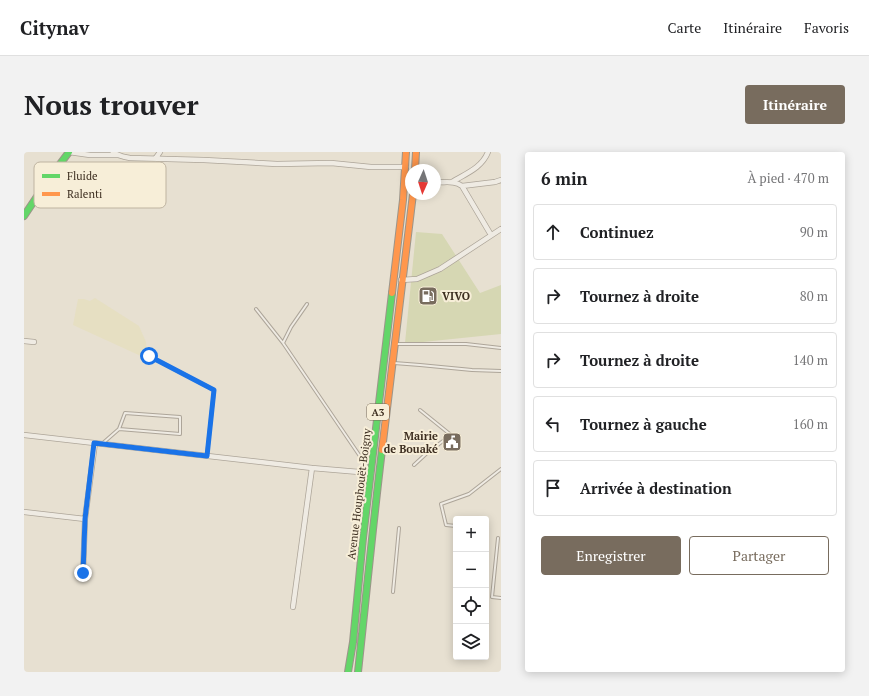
<!DOCTYPE html>
<html lang="fr">
<head>
<meta charset="utf-8">
<style>
	body { margin:0; font-family:"PT Serif",serif; background:#f2f2f2; color:#202124 }
	.controls { position:absolute; right:12px; bottom:12px; display:grid; overflow:hidden; border-radius:4px; box-shadow:0 2px 10px #0003 }
	.controls button { width:36px; height:36px; display:grid; place-items:center; padding:0; border:0; border-bottom:1px solid #e0e0e0; background:#fff; color:#202124; font:20px sans-serif }
	.compass { position:absolute; left:381px; top:12px; width:36px; height:36px; border-radius:50%; background:#fff; box-shadow:0 2px 10px #0003; rotate:183deg }
	.stop { position:absolute; width:12px; height:12px; margin:-9px; border:3px solid #1a73e8; border-radius:50%; background:#fff }
	.stop.end { background:#1a73e8; border-color:#fff; box-shadow:0 1px 4px #0008 }
	.list { margin:0; padding:0; list-style:none }
	h2 { display:flex; justify-content:space-between; align-items:center; height:52px; margin:0; padding:0 16px; font-size:17px }
	h2 small { font-size:13px; font-weight:400; color:#757577 }
	.list li { display:grid; grid-template-columns:26px 1fr auto; gap:12px; align-items:center; box-sizing:border-box; height:56px; margin:0 8px 8px; padding:0 8px; border:1px solid #e0e0e0; border-radius:4px }
	.list b { display:block; font-size:15px; white-space:nowrap }
	.list em { font-size:13px; font-style:normal; color:#757577 }
	.actions { display:flex; gap:8px; padding:12px 16px }
	.actions a { flex:1; padding:9px 0; border:1px solid #786c5e; border-radius:4px; text-align:center; font-size:14px; color:#786c5e }
	.actions .main { background:#786c5e; color:#fff }
	.icon { flex:none; width:22px; height:22px; fill:none; stroke:currentColor; stroke-width:2; stroke-linecap:round; stroke-linejoin:round }
	.map { position:relative; flex:none; width:477px; height:520px; overflow:hidden; border-radius:4px }
	header { display:flex; align-items:center; gap:24px; box-sizing:border-box; height:56px; padding:0 20px; background:#fff; border-bottom:1px solid #e0e0e0 }
	header strong { font-size:19px }
	nav { display:flex; gap:22px; margin-inline-start:auto; font-size:14px }
	.intro { display:flex; align-items:center; justify-content:space-between; box-sizing:border-box; height:96px; padding:0 24px }
	h1 { margin:0; font-size:28px }
	.button { padding:10px 18px; border-radius:4px; background:#786c5e; color:#fff; font-size:14px; font-weight:700 }
	main { display:flex; gap:24px; padding:0 24px }
	aside { flex:1; background:#fff; border-radius:4px; box-shadow:0 2px 10px #0003 }
	.map>svg:first-child { display:block }
	.farmland { fill:#e6dfc2 }
	.green { fill:#d6d7b3 }
	.lines { fill:none; stroke-linecap:round; stroke-linejoin:round }
	.lane-casing { stroke:#ada599; stroke-width:4 }
	.street-casing { stroke:#ada599; stroke-width:6 }
	.fast-casing { stroke:#9c958a; stroke-width:8 }
	.slow-casing { stroke:#9c958a; stroke-width:8 }
	.lane { stroke:#efebe3; stroke-width:2 }
	.street { stroke:#efebe3; stroke-width:4.5 }
	.fast { stroke:#63d668; stroke-width:6 }
	.slow { stroke:#ff974d; stroke-width:6 }
	.route { stroke:#1a73e8; stroke-width:5 }
	.labels { text-anchor:middle; dominant-baseline:central; stroke-width:4; stroke-linejoin:round; paint-order:stroke }
	.shield { fill:#f7eed8; stroke:#756857; stroke-width:1 }
	.shield-label { font-size:10px; font-weight:bold; fill:#3d2e20 }
	.poi-label { font-size:11px; font-weight:bold; fill:#3d2e20; stroke:#f7eed8; text-anchor:start }
	.street-label { font-size:11px; fill:#3d2e20; stroke:#f7eed8 }
	.key { fill:#f7eed8; stroke:#bfb4a1; stroke-width:1 }
	.key-label { font-size:11px; fill:#3d2e20 }
</style>
</head>
<body>
<header>
<strong>Citynav</strong>
<nav><a>Carte</a><a>Itinéraire</a><a>Favoris</a></nav>
</header>
<div class="intro"><h1>Nous trouver</h1><a class="button">Itinéraire</a></div>
<main>
<div class="map">
<svg width="477" height="520" viewBox="0 0 477 520">
	<rect width="100%" height="100%" fill="#e7e0d1"/>
	<!-- farmland -->
	<path class="farmland" d="M71,146L115,174L122,190L123,200L119,205L49,173L54,147H60L66,149Z"/>
	<!-- green -->
	<path class="green" d="M392,80L418,82L456,141L477,133V182L399,190L381,191Z"/>
	<g class="lines">
		<defs>
			<path id="lane" d="M232,157L259,191L344,316
				M259,191L267,175L283,152
				M372,192H442L477,196
				M125,204L190,238L183,303
				M370,211L396,213L448,218L477,219
				M79,291L95,277L156,282V265L101,261L95,277
				M390,313L403,301L427,283L396,258
				M432,374L422,373L417,352L445,342L477,317
				M474,386L468,445L477,446
				M369,440L375,376"/>
			<path id="street" d="M45,0L66,3H93
				M89,0C94,4 100,5 106,6L180,8L253,12L307,11L347,15H382
				M131,7L136,0
				M411,30C421,31 430,28 438,34L467,83
				M428,30C441,22 458,16 464,0
				M438,34L471,30L477,28
				M377,128L393,127L416,117L477,77
				M0,189L10,190
				M0,283L288,316L347,321
				M0,360L61,367
				M59,421L61,367L71,291
				M269,455L288,316"/>
			<path id="fast" d="M0,64L24,28L45,0
				M324,520L329,490L339,386L368,141
				M334,520C342,446 349,372 358,298"/>
			<path id="slow" d="M391,18L392,0
				M368,141L379,48L382,0
				M358,298L389,42"/>
		</defs>
		<!-- lane casing -->
		<use href="#lane" class="lane-casing"/>
		<!-- street casing -->
		<use href="#street" class="street-casing"/>
		<!-- fast casing -->
		<use href="#fast" class="fast-casing"/>
		<!-- slow casing -->
		<use href="#slow" class="slow-casing"/>
		<!-- lane -->
		<use href="#lane" class="lane"/>
		<!-- street -->
		<use href="#street" class="street"/>
		<!-- fast -->
		<use href="#fast" class="fast"/>
		<!-- slow -->
		<use href="#slow" class="slow"/>
	</g>
	<g class="lines">
		<!-- route -->
		<path class="route" d="M59,421L61,367L70,291L183,304L190,238L125,204"/>
	</g>
	<!-- icons -->
	<defs>
		<symbol id="fuel-square" viewBox="-11 -11 22 22"><rect x="-9" y="-9" width="18" height="18" rx="4" fill="#786c5e" stroke="#f7eed8"/><path d="M-5.5-6h7V0h2V4h1.3V-2.5L3-4.5l.8-.8L6-3V5H2.5V1h-1V6h-7ZM-4.2-4.7v3.2H.2V-4.7Z" fill="#fff"/></symbol>
		<symbol id="civic-square" viewBox="-11 -11 22 22"><rect x="-9" y="-9" width="18" height="18" rx="4" fill="#786c5e" stroke="#f7eed8"/><path d="M-.6-6.5H3V-4.5H.6V-3L4-1V1h2V6H-6V1h2V-1L-.6-3ZM-1.2 2.5V6h2.4V2.5Z" fill="#fff"/></symbol>
	</defs>
	<g fill-rule="evenodd">
		<use href="#fuel-square" x="393" y="133" width="22" height="22"/>
		<use href="#civic-square" x="417" y="279" width="22" height="22"/>
	</g>
	<g class="labels">
		<!-- shield labels -->
		<rect class="shield" x="343" y="252" width="22" height="16" rx="3"/>
		<g class="shield-label">
			<text x="354" y="260">A3</text>
		</g>
		<!-- poi labels -->
		<g class="poi-label">
			<text x="418" y="144">VIVO</text>
			<text x="414" y="284" text-anchor="end">Mairie<tspan x="414" dy="13">de Bouaké</tspan></text>
		</g>
		<!-- street labels -->
		<g class="street-label">
			<text transform="translate(335 342) rotate(-83)">Avenue Houphouët-Boigny</text>
		</g>
	</g>
	<!-- legend -->
	<rect x="10" y="10" width="132" height="46" rx="6" class="key"/>
	<rect x="18" y="22" width="18" height="4" fill="#63d668"/>
	<rect x="18" y="40" width="18" height="4" fill="#ff974d"/>
	<g class="key-label">
		<text x="43" y="28">Fluide</text>
		<text x="43" y="46">Ralenti</text>
	</g>
</svg>
<div class="controls">
<button>+</button>
<button>−</button>
<button><svg class="icon" aria-label="locate" viewBox="0 0 24 24"><circle cx="12" cy="12" r="6"/><path d="M12 2v4M12 18v4M2 12h4M18 12h4"/></svg></button>
<button><svg class="icon" aria-label="layers" viewBox="0 0 24 24"><path d="M12 4l9 5-9 5-9-5zM3 14l9 5 9-5"/></svg></button>
</div>
<svg class="compass" viewBox="-18 -18 36 36"><path d="M0-13l5 13h-10z" fill="#e53935"/><path d="M0 13l5-13h-10z" fill="#757577"/></svg>
<div class="stop" style="left:125px;top:204px"></div>
<div class="stop end" style="left:59px;top:421px"></div>
</div>
<aside>
<h2>6 min<small>À pied · 470 m</small></h2>
<ul class="list">
<li><svg class="icon" aria-label="ahead" viewBox="0 0 24 24"><path d="M12 20V5M6 11l6-6 6 6"/></svg><div><b>Continuez</b></div><em>90 m</em></li>
<li><svg class="icon" aria-label="right" viewBox="0 0 24 24"><path d="M7 20v-9h11M14 6l5 5-5 5"/></svg><div><b>Tournez à droite</b></div><em>80 m</em></li>
<li><svg class="icon" aria-label="right" viewBox="0 0 24 24"><path d="M7 20v-9h11M14 6l5 5-5 5"/></svg><div><b>Tournez à droite</b></div><em>140 m</em></li>
<li><svg class="icon" aria-label="left" viewBox="0 0 24 24"><path d="M17 20v-9H6M10 6l-5 5 5 5"/></svg><div><b>Tournez à gauche</b></div><em>160 m</em></li>
<li><svg class="icon" aria-label="arrive" viewBox="0 0 24 24"><path d="M6 21V4h12l-3 4 3 4H6"/></svg><div><b>Arrivée à destination</b></div></li>
</ul>
<div class="actions"><a class="main">Enregistrer</a><a>Partager</a></div>
</aside>
</main>
</body>
</html>
